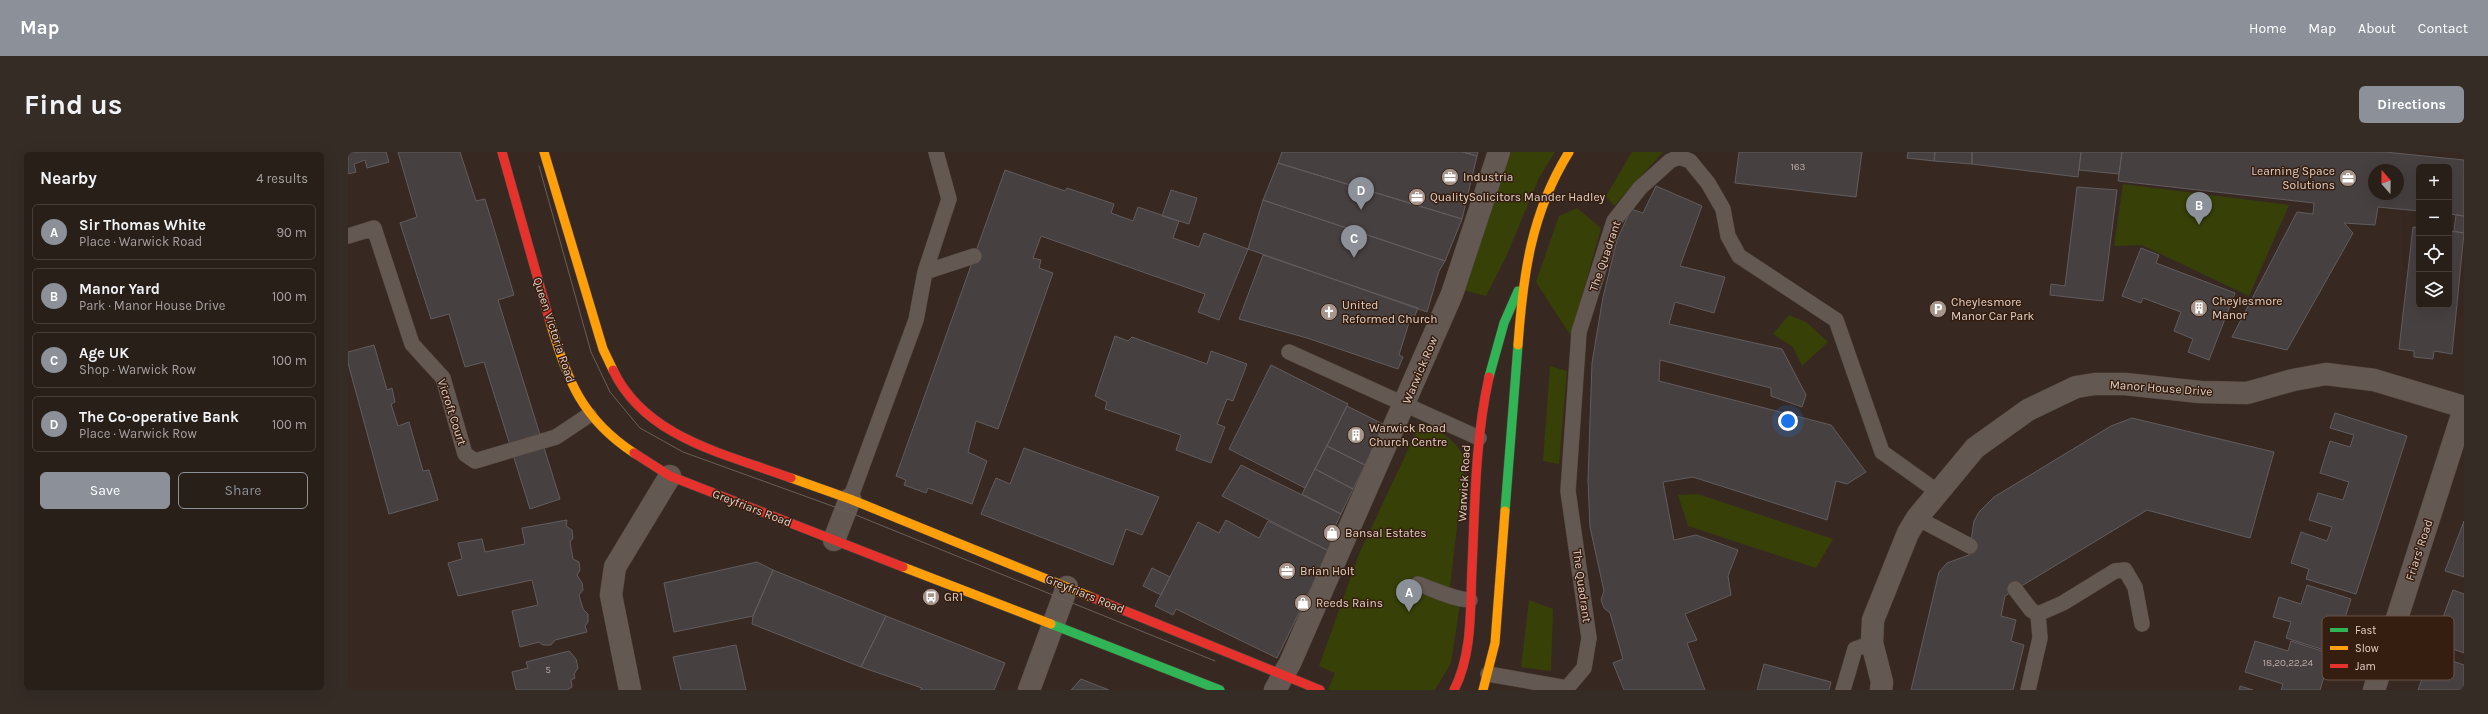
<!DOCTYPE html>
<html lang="en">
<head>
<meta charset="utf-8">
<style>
	body { margin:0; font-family:Karla,sans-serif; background:#352c26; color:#f1f3f6 }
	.controls { position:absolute; right:12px; top:12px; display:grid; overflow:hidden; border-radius:6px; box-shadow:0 4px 16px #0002 }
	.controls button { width:36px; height:36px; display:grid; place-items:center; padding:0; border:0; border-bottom:1px solid #453d38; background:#291f19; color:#f1f3f6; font:20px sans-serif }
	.compass { position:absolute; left:2020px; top:12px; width:36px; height:36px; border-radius:50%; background:#291f19; box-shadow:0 4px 16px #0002; rotate:340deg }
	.you { position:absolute; left:1440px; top:269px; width:14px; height:14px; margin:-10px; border:3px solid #fff; border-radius:50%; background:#1a73e8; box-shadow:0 0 0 6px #1a73e833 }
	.badge { display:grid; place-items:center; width:26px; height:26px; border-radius:50%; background:#8c9099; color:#fff; font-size:13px; font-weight:700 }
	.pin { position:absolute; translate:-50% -33px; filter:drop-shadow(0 1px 2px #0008) }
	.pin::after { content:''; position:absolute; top:21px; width:14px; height:12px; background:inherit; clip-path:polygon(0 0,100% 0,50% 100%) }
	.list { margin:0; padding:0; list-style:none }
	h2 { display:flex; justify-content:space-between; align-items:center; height:52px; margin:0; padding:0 16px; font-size:17px }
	h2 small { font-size:13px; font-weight:400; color:#a5a2a2 }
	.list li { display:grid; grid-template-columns:26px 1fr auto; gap:12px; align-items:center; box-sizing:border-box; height:56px; margin:0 8px 8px; padding:0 8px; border:1px solid #453d38; border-radius:6px }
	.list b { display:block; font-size:15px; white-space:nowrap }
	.list p { margin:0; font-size:13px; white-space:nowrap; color:#a5a2a2 }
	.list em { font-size:13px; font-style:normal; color:#a5a2a2 }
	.actions { display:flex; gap:8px; padding:12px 16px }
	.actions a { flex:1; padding:9px 0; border:1px solid #8c9099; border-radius:6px; text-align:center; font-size:14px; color:#8c9099 }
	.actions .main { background:#8c9099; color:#fff }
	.icon { flex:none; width:22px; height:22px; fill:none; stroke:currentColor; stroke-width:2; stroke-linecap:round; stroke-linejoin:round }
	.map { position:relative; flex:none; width:2116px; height:538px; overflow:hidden; border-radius:6px }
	header { display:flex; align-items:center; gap:24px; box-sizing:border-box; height:56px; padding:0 20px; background:#8c9099; color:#fff }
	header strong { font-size:19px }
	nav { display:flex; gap:22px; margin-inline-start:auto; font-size:14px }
	.intro { display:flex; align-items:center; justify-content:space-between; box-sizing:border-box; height:96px; padding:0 24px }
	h1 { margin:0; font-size:28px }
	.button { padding:10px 18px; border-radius:6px; background:#8c9099; color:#fff; font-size:14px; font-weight:700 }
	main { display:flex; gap:24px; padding:0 24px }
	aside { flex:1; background:#291f19; border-radius:6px; box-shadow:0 4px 16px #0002 }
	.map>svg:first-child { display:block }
	.green { fill:#374007 }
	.building { fill:#474041; stroke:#625c5f; fill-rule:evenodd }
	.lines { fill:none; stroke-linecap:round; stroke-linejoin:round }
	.lane-casing { stroke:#534741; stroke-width:16 }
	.street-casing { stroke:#534741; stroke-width:23 }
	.fast-casing { stroke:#534741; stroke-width:10 }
	.slow-casing { stroke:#534741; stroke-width:10 }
	.jam-casing { stroke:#534741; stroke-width:10 }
	.lane { stroke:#645952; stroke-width:15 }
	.street { stroke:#645952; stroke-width:22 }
	.fast { stroke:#30b455; stroke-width:9 }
	.slow { stroke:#ff9f0a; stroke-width:9 }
	.jam { stroke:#e5322d; stroke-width:9 }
	.tram { stroke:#6a5f58; stroke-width:1 }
	.labels { text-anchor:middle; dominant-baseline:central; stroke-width:3; stroke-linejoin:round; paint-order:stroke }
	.number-label { font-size:10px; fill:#baaba5 }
	.poi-label { font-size:12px; fill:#e0cfc6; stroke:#351d0f; text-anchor:start }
	.street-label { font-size:12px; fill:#e0cfc6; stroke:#351d0f }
	.key { fill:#351d0f; stroke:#685246; stroke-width:1 }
	.key-label { font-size:11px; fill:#e0cfc6 }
</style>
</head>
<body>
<header>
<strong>Map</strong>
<nav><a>Home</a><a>Map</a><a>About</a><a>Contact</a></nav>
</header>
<div class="intro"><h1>Find us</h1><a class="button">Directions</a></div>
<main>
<aside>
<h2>Nearby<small>4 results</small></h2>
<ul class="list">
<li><span class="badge">A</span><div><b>Sir Thomas White</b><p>Place · Warwick Road</p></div><em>90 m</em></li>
<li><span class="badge">B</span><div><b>Manor Yard</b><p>Park · Manor House Drive</p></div><em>100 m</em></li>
<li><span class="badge">C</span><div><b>Age UK</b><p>Shop · Warwick Row</p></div><em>100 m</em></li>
<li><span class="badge">D</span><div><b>The Co-operative Bank</b><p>Place · Warwick Row</p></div><em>100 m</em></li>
</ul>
<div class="actions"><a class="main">Save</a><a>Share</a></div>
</aside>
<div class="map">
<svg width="2116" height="538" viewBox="0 0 2116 538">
	<rect width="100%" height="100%" fill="#372921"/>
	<!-- green -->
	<path class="green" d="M1163,0H1207L1191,26L1158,105L1138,144L1115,138Z
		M1284,0H1315L1266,54L1258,44Z
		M1775,32L1941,53L1901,144L1794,93L1766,94Z
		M1229,56L1253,76L1223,184L1188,130L1211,64Z
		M1441,163L1458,170L1480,190L1454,214L1445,195L1425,182Z
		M1202,214L1219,219L1211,312L1195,309Z
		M1073,270C1092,279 1108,287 1117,307L1101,443L1112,451L1103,511L1087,538H980L987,521L971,514L1011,402Z
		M1350,342L1485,387L1468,416L1340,374L1330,343Z
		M1181,448L1205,457L1203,519L1173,515Z"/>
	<!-- building -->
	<path class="building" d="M0,0H38L41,10L19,16L17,8L6,12L8,20L0,22Z
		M50,0H112L128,49L137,47L166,143L150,148L212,347L182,357L136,210L117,215L101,162L83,167L52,71L69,65Z
		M934,0H1115L1129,4L1114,67L930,11Z
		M1115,0H1130L1129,4Z
		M1391,0H1514L1508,45L1387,31Z
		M1560,0H1587L1586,9L1559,6Z
		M1587,0H1624V12L1586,9Z
		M1624,0H1733L1730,25L1624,12Z
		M1733,0H1774L1771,22L1731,18Z
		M1774,0H2037L2116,8V64L2101,62V15H2071V59L2030,55L2027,73L1996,71L2005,81L1939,198L1884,185L1949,60L1965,62L1966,51L1770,29ZM2026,18H2050V42H2026Z
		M930,11L1114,67L1097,109L915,48Z
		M657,18L717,39L719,36L766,52L763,61L785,69L790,55L831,69L825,86L851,95L856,81L900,97L871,168L850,160L857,142L693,84L685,106L693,108L691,116L705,121L650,277L628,269L620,300L639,309L624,352L580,336L578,341L556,333L558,328L548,324Z
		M1308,34L1354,54L1332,114L1377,125L1366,161L1327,150L1321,172L1434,197L1458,243L1454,255L1423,244V236L1312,208L1311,229L1483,273L1518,320L1499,332L1488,329L1479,368L1345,325L1315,330L1326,388L1348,383L1390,398L1380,424L1383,443L1337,462L1349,488L1339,491L1357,538H1276L1265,511L1275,507L1262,461L1256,456L1253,448L1256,439L1242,375L1240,328L1244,211L1255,145L1269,88L1283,57L1295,61Z
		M1729,35L1769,38L1755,149L1702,143L1703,132L1717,134Z
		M823,38L849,46L841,72L814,64Z
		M915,48L1097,109L1091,119L1079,160L900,97Z
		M2108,63L2116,64V81L2106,79Z
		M2065,75L2071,76V153H2101V79L2116,81L2104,202L2086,199L2085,207L2066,205V199L2051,197Z
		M1793,96L1811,103L1808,111L1887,141L1861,208L1840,200L1845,187L1826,179L1833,160L1795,146L1793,151L1774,144Z
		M915,103L1070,156L1066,166L1063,164L1051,203L1055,205L1050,217L959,186L891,167Z
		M767,184L780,189L784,185L859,212L863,199L899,212L885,249L879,247L869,272L877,275L863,311L828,298L833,283L757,257L759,250L747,244Z
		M26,193L39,238L44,236L47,250L43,252L50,274L61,270L75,319L81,318L90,348L41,362L0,211V200Z
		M923,213L1000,252L957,336L881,297Z
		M999,254L1037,273L1017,313L979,294Z
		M1987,261L2059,284L2008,442L1958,427L1961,417L1943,411L1953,380L1979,389L1984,375L1961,368L1970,341L1995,348L2001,330L1972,321L1982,289L2002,295L2006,283L1982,276Z
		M1784,266L1926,300L1902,386L1799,358L1657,444L1653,464L1668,468L1663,489L1676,493L1665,538H1563L1591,420L1599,411L1621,403L1626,369L1631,360L1646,345L1763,274Z
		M979,294L1017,313L1005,337L967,317Z
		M676,296L811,345L794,383L778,377L765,413L633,362L648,326L662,332Z
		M893,313L993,362L984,381L981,399L874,344Z
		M967,317L1005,337L993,362L954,342Z
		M219,368L218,374L224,378L225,386L222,390L225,407L231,410L232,418L229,423L234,431L235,438L231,443L235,457L240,462V470L237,474L239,480L207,488L203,493H195L191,490L172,495L164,459L190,453L184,428L110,444L100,411L114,407L110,391L134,387L137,400L177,392L174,376Z
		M878,368L911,386L920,369L981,399L929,506L828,457L825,463L807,454L850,370L871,381Z
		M2116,369V425L2097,419Z
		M409,410L425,418L405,464L326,480L316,431Z
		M804,416L822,425L813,443L795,434Z
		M425,418L538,464L513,515L404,472L405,464Z
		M1959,433L2003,447L1986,501L1938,486L1943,470L1925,465L1931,445L1953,452Z
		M2105,438L2116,442V501L2086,490Z
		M538,464L657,511L646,538H572L574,536L513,515Z
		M1907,489L1940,499L1943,489L1983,502L1972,538H1933L1935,532L1897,520Z
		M388,493L398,538H333L325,505Z
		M221,499L228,507L230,516L226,522L227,526L223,528L224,535L219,538H168L164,520L180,516L178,510Z
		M2083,502L2116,513V538H2070Z
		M1416,512L1483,530L1481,538H1409Z
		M733,527L761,538H723Z
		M1892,534L1905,538H1891Z"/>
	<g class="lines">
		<defs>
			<path id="lane" d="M0,84L26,76L64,192L95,226L117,302L127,309L208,285L241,263
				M577,120L626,104
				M941,200L1131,286
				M502,347L568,168L577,120L601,47L588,0
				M1569,366L1622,394
				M1070,432C1088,438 1104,447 1122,448
				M1667,437L1683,458L1690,462L1715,451L1767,419L1777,418L1787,435L1794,472
				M1140,522L1219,536L1236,516L1241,486L1220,339L1231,180L1266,69L1292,36L1322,9L1331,5L1342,9L1360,31L1375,57L1380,84L1391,104L1488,168L1534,300L1590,340
				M1495,538L1507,497L1524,491
				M1680,538L1692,486L1690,462"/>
			<path id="street" d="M486,388L502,347
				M282,538L263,443L267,415L322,324
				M681,538L719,435
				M927,538L942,511L1104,142L1151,0
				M1533,538L1534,530L1524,491L1525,468L1560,381L1569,366L1627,296L1680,258L1728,235L1747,232H1777L1852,240L1899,241L1945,228L1978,222L2026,228L2116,255
				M2026,538L2116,257"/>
			<path id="fast" d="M1141,225L1156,171L1170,139
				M1157,359L1170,193
				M703,472L872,538"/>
			<path id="slow" d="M196,0L255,197L265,218
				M202,170C219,228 234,267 286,301
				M1170,193C1175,123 1183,61 1221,0
				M443,326L502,347L743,445
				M555,415L703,472
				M1135,538L1147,491L1157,359"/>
			<path id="jam" d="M154,0L202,170
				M265,218C297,286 378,302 443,326
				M286,301L322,324L555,415
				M743,445L972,538
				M1106,538C1125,501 1122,456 1124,416C1127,352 1127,288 1141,225"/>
		</defs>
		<!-- lane casing -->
		<use href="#lane" class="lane-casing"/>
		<!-- street casing -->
		<use href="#street" class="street-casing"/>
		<!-- fast casing -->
		<use href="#fast" class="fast-casing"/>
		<!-- slow casing -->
		<use href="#slow" class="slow-casing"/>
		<!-- jam casing -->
		<use href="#jam" class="jam-casing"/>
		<!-- lane -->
		<use href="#lane" class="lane"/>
		<!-- street -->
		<use href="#street" class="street"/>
		<!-- fast -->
		<use href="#fast" class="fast"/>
		<!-- slow -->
		<use href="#slow" class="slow"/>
		<!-- jam -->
		<use href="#jam" class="jam"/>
		<!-- tram -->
		<path class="tram" d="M191,14L243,200L262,240L292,276L335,300L498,359L867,509"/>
	</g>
	<!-- icons -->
	<defs>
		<symbol id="office-disc" viewBox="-11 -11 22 22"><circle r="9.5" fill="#a5958c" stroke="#351d0f"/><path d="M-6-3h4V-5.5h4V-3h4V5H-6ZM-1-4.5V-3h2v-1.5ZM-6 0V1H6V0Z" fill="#fff"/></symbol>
		<symbol id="building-disc" viewBox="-11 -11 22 22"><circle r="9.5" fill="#a5958c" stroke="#351d0f"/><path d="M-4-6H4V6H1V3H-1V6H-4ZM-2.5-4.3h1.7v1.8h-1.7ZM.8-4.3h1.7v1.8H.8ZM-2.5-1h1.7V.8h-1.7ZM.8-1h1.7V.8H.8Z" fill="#fff"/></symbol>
		<symbol id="parking-disc" viewBox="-11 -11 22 22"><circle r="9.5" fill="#a5958c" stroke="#351d0f"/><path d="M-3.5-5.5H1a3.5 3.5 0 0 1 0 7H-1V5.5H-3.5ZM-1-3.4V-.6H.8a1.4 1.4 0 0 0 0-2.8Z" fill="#fff"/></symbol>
		<symbol id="church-disc" viewBox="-11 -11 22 22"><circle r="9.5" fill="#a5958c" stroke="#351d0f"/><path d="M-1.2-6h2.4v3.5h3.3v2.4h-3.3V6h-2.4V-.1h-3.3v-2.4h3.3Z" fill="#fff"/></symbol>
		<symbol id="shop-disc" viewBox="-11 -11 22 22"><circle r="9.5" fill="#a5958c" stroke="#351d0f"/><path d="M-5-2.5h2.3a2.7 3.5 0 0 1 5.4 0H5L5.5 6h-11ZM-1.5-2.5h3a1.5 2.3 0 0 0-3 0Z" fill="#fff"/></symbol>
		<symbol id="bus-disc" viewBox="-11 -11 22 22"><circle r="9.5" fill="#a5958c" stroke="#351d0f"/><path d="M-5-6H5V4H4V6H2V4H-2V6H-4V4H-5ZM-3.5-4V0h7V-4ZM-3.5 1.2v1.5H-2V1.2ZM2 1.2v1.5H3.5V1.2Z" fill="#fff"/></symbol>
	</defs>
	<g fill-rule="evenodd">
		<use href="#office-disc" x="1092" y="15" width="20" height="20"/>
		<use href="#office-disc" x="1990" y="16" width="20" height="20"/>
		<use href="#office-disc" x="1059" y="35" width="20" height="20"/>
		<use href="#building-disc" x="1841" y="146" width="20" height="20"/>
		<use href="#parking-disc" x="1580" y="147" width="20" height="20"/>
		<use href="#church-disc" x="971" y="150" width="20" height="20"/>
		<use href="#building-disc" x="998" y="273" width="20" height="20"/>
		<use href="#shop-disc" x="974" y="371" width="20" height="20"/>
		<use href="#office-disc" x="929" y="409" width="20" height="20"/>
		<use href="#bus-disc" x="573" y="435" width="20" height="20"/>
		<use href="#shop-disc" x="945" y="441" width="20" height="20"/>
	</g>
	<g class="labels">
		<!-- number labels -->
		<g class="number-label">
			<text x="1450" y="15">163</text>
			<text x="1940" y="511">18,20,22,24</text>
			<text x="200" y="518">5</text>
		</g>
		<!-- poi labels -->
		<g class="poi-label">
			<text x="1987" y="19" text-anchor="end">Learning Space<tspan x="1987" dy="14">Solutions</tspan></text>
			<text x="1115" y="25">Industria</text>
			<text x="1082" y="45">QualitySolicitors Mander Hadley</text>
			<text x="1864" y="149">Cheylesmore<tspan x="1864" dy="14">Manor</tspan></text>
			<text x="1603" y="150">Cheylesmore<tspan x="1603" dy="14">Manor Car Park</tspan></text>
			<text x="994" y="153">United<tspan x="994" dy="14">Reformed Church</tspan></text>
			<text x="1021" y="276">Warwick Road<tspan x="1021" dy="14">Church Centre</tspan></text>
			<text x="997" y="381">Bansal Estates</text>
			<text x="952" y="419">Brian Holt</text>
			<text x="596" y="445">GR1</text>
			<text x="968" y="451">Reeds Rains</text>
		</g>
		<!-- street labels -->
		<g class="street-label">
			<text transform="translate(1257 104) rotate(-71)">The Quadrant</text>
			<text transform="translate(206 178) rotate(72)">Queen Victoria Road</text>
			<text transform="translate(1072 218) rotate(-67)">Warwick Row</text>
			<text transform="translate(1813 236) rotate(4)">Manor House Drive</text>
			<text transform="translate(104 260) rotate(72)">Vicroft Court</text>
			<text transform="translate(1116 331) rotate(-87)">Warwick Road</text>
			<text transform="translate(404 356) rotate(21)">Greyfriars Road</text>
			<text transform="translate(2071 398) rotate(-72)">Friars' Road</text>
			<text transform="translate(1234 434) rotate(82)">The Quadrant</text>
			<text transform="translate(737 442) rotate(22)">Greyfriars Road</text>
		</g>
	</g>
	<!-- legend -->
	<rect x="1974" y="464" width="132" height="64" rx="6" class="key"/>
	<rect x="1982" y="476" width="18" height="4" fill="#30b455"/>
	<rect x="1982" y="494" width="18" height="4" fill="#ff9f0a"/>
	<rect x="1982" y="512" width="18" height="4" fill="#e5322d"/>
	<g class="key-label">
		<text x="2007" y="482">Fast</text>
		<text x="2007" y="500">Slow</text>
		<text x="2007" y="518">Jam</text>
	</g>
</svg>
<div class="controls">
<button>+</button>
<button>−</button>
<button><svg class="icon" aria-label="locate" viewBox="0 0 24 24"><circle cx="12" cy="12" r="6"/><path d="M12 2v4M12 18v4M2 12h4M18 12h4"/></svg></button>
<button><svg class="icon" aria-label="layers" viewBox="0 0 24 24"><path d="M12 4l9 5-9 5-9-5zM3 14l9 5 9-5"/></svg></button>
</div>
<svg class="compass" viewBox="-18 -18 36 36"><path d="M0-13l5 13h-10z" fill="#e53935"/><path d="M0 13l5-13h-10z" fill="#a5a2a2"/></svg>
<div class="you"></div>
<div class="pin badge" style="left:1061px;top:460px">A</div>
<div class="pin badge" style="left:1851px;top:73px">B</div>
<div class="pin badge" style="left:1006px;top:106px">C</div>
<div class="pin badge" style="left:1013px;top:58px">D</div>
</div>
</main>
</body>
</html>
